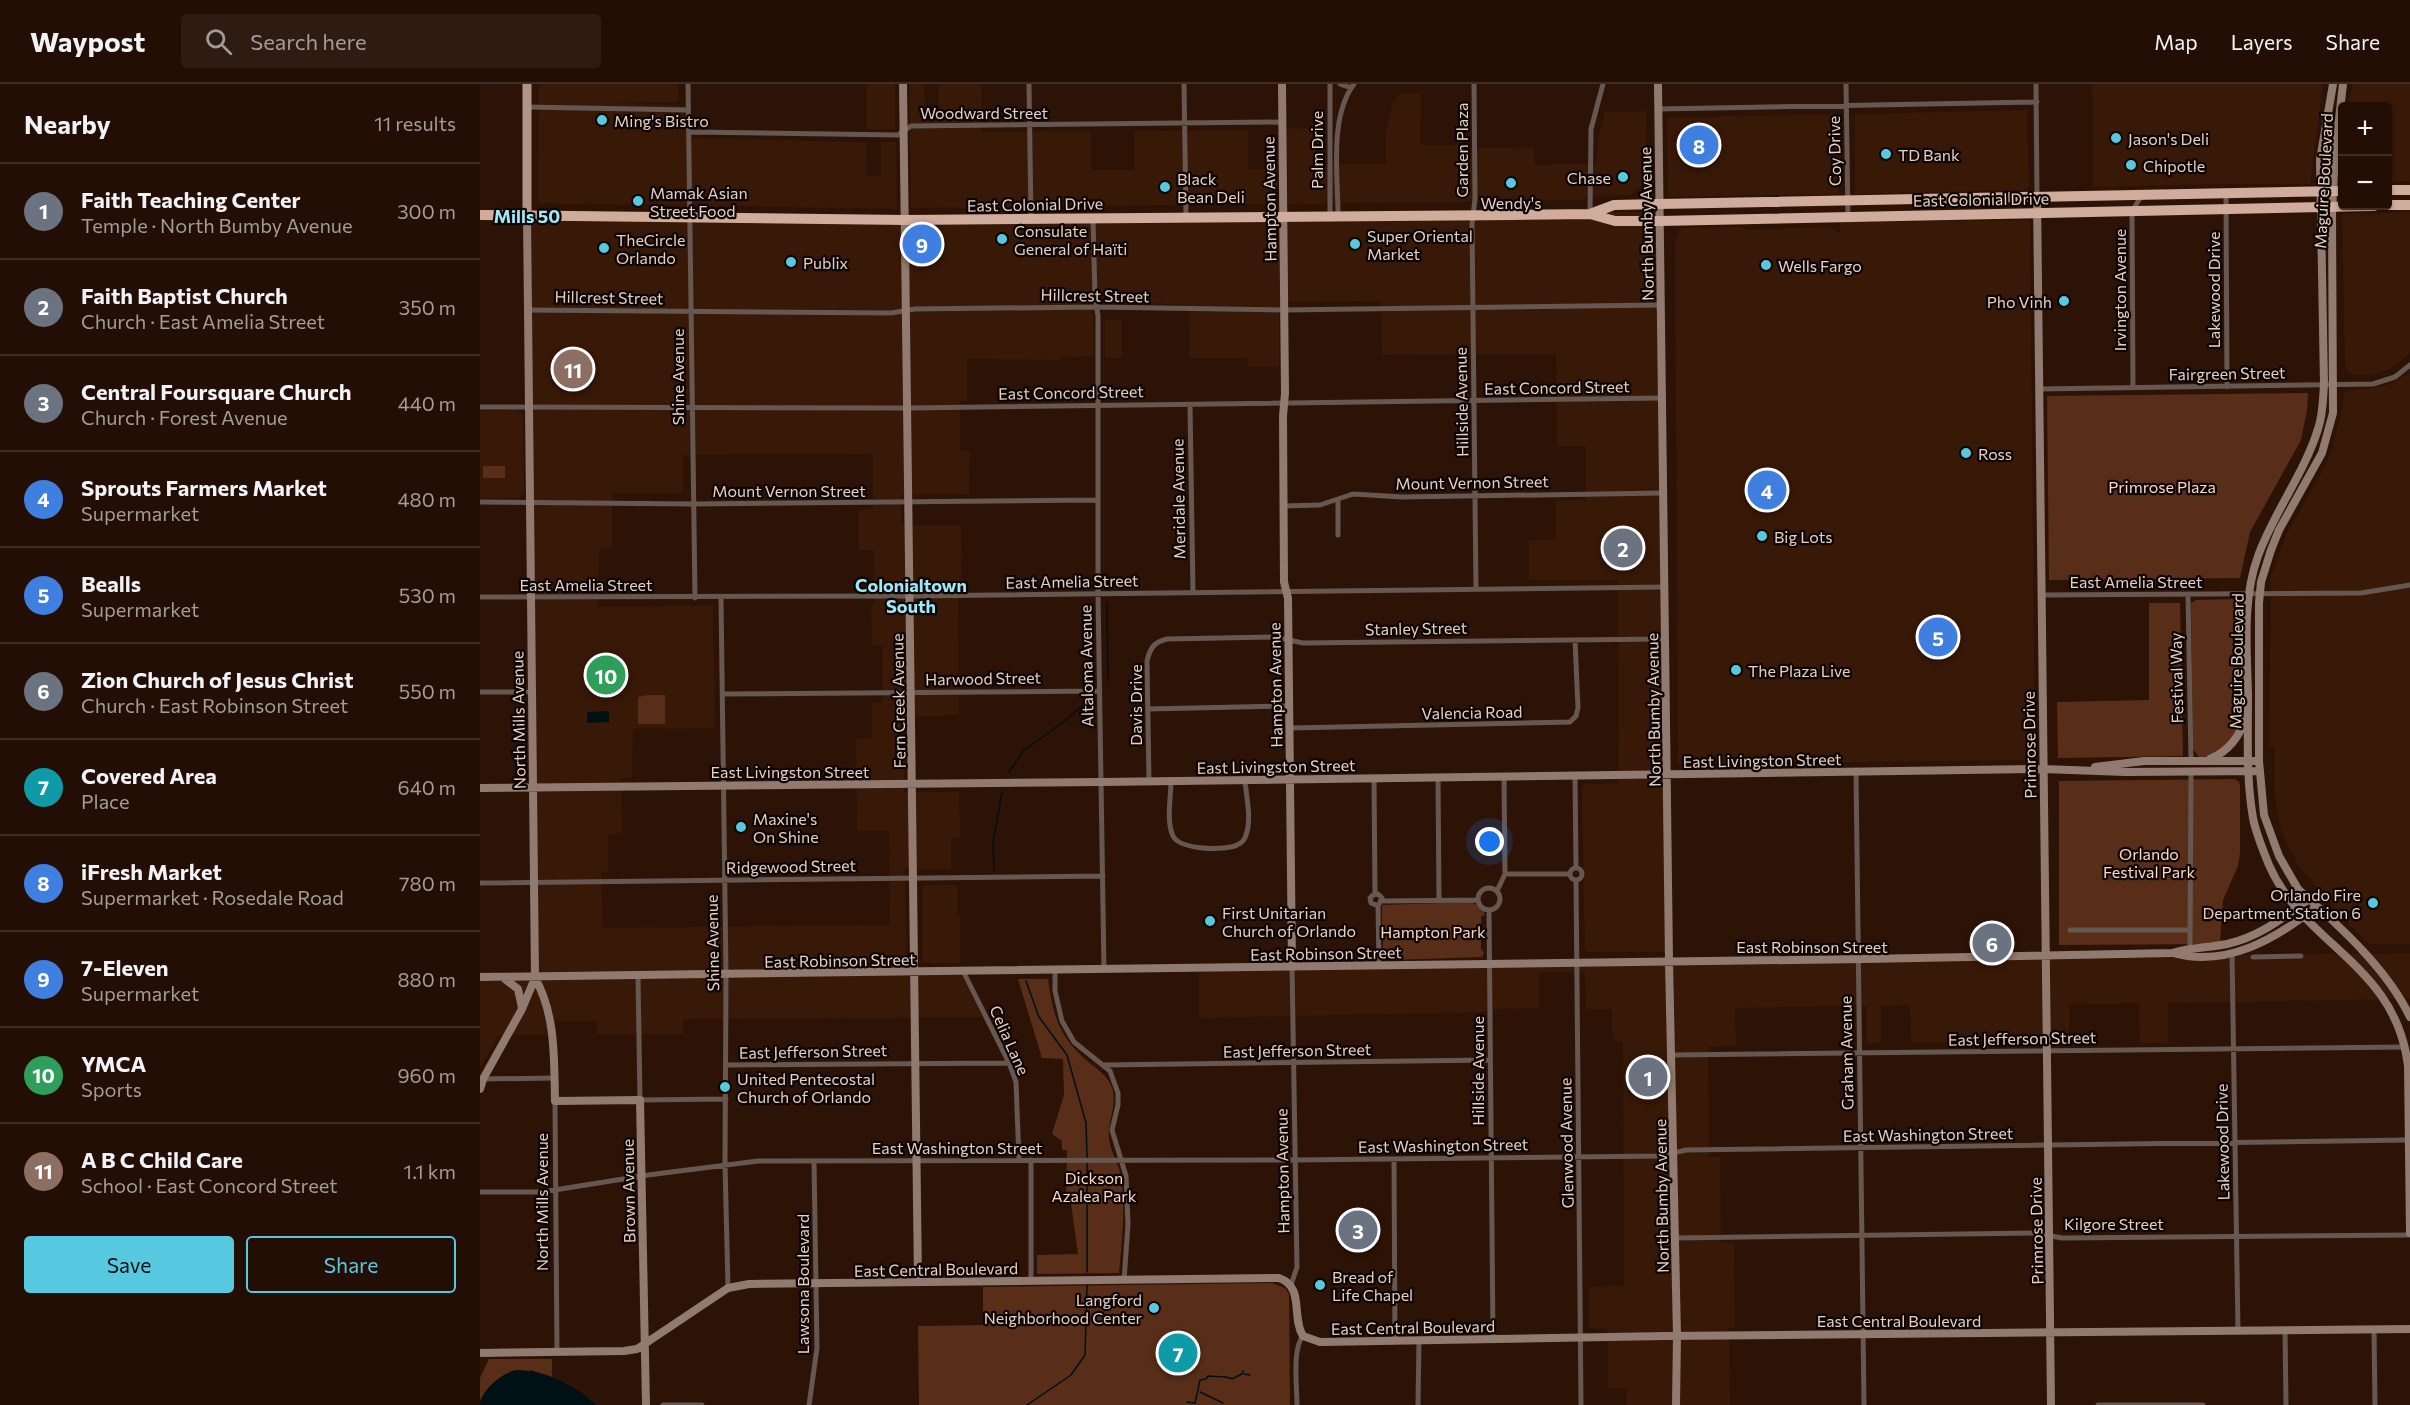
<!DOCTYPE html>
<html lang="en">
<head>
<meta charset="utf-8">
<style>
	body { margin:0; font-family:Commissioner,sans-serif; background:#2e1c13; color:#f1f3f6 }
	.controls { position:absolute; right:18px; top:18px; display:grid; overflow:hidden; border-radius:6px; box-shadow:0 2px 4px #0004 }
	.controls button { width:54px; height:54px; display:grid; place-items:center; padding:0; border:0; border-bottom:2px solid #3f2e26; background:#220e04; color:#f1f3f6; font:30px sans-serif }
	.you { position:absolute; left:1010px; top:758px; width:21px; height:21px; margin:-15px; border:4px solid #fff; border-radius:50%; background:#1a73e8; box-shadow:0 0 0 9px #1a73e833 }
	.badge { display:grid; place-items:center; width:39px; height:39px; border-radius:50%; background:#56c9e1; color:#fff; font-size:20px; font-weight:700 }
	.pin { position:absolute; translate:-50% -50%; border:3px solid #fff; box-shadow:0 2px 6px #0006 }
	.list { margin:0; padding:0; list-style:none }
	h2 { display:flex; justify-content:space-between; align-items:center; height:78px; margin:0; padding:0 24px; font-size:26px }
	h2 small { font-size:20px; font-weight:400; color:#a29c9a }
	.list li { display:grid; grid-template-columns:39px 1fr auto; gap:18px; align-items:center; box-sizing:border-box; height:96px; padding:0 24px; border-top:2px solid #3f2e26 }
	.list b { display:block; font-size:22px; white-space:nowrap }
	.list p { margin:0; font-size:20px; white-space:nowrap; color:#a29c9a }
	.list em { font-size:20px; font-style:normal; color:#a29c9a }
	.actions { display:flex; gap:12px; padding:18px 24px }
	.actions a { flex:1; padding:14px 0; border:2px solid #56c9e1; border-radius:6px; text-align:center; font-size:21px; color:#56c9e1 }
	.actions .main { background:#56c9e1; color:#111 }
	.icon { flex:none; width:33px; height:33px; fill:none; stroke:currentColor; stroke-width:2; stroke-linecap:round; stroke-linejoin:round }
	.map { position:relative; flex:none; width:1930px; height:1321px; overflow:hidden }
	header { display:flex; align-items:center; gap:36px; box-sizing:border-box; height:84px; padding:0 30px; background:#220e04; border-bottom:2px solid #3f2e26 }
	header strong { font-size:28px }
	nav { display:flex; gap:33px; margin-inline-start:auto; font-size:21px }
	.search { width:420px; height:54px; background:#2e1c13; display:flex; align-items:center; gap:15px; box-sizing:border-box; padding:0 21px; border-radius:6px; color:#a29c9a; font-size:22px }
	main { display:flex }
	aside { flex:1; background:#220e04 }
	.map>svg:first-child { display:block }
	.built { fill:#381807; fill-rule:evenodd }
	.green { fill:#582e18 }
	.water { fill:#001015 }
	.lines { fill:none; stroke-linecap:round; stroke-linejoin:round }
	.stream { stroke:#001015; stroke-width:1.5 }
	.street { stroke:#665751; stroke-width:5 }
	.secondary { stroke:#917a6f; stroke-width:8 }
	.primary { stroke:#b29486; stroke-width:9 }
	.highway { stroke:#d0ac9c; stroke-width:10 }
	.poi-dot { fill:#56c9e1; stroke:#0d0401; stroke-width:2 }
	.labels { text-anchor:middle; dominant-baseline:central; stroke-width:4.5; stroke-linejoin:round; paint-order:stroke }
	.street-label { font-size:16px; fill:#e3d0c7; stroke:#0d0401 }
	.poi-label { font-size:16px; fill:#e3d0c7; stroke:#0d0401; text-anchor:start }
	.park-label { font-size:16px; fill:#fbd8c8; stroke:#0d0401 }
	.neighbourhood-label { font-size:18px; font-weight:bold; fill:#9ce9fb; stroke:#0d0401 }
</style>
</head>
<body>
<header>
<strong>Waypost</strong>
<div class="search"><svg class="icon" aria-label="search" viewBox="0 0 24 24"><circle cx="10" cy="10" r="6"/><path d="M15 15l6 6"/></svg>Search here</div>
<nav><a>Map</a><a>Layers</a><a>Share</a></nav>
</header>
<main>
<aside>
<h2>Nearby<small>11 results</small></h2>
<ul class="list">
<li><span class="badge" style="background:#6b7280">1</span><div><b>Faith Teaching Center</b><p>Temple · North Bumby Avenue</p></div><em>300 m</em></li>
<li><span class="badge" style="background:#6b7280">2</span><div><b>Faith Baptist Church</b><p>Church · East Amelia Street</p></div><em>350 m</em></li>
<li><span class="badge" style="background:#6b7280">3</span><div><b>Central Foursquare Church</b><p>Church · Forest Avenue</p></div><em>440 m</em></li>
<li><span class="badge" style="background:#3f7fe0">4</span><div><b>Sprouts Farmers Market</b><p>Supermarket</p></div><em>480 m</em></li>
<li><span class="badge" style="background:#3f7fe0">5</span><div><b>Bealls</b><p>Supermarket</p></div><em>530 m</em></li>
<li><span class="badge" style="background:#6b7280">6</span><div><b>Zion Church of Jesus Christ</b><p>Church · East Robinson Street</p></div><em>550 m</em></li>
<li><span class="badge" style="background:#0f9aa8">7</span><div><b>Covered Area</b><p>Place</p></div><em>640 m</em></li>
<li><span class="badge" style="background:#3f7fe0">8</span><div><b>iFresh Market</b><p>Supermarket · Rosedale Road</p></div><em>780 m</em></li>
<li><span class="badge" style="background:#3f7fe0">9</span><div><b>7-Eleven</b><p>Supermarket</p></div><em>880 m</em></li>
<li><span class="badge" style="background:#2e9e5b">10</span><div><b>YMCA</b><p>Sports</p></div><em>960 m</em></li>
<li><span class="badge" style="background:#8d6e63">11</span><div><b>A B C Child Care</b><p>School · East Concord Street</p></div><em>1.1 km</em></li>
</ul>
<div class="actions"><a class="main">Save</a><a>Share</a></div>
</aside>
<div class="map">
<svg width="1930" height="1321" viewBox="0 0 1930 1321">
	<rect width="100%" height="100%" fill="#2d1306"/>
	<!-- built -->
	<path class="built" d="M59,0H198V18H128L205,22L207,54L386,58L387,92H401V58H416L417,125L58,119Z
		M387,0H415V45H387Z
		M429,0H444L445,34H459V0H501L502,48L611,47L612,86H654V47L768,46V85H797V120L431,124Z
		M1612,0H1843L1830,100H1742L1613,103Z
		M1873,0H1930V97L1908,98V22H1868Z
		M941,9L940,61H982L983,65L1054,64L1055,81L1116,80L1118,54L1125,28L1166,27L1167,96L1151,111L1118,112L1100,116L808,120L807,44L842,45L843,80H906V49L912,20L919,10Z
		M1547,26L1549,103L1545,106L1375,110V30Z
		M1357,30L1358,110L1188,113L1187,34Z
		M1180,128L1189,868H1108L1105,865L1102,704L1105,700H1139L1138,496H1049V456H1076V417L1106,416V362H1077L1076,270L902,271L901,217L799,218V283H768L767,274H710L709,221L613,217L614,272L581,273L580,276L487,275V317H480V367H490L489,410L421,411V441H481L482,503H478L479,631L424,632V708H479L480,754H471V785H425L427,888H480L503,933L203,935V950H117V937H73V951H19L0,984V893L57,892L47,132ZM393,370V425L379,426V466H394L395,521H391L392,561L403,562V618L392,619V654L376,655L377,747H409L410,841L123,844L121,788H128V750L142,749L141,694H152L153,645L235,644L233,522L118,523L119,465L132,464V409H203V371Z
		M1930,128V269L1915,282L1903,288L1892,291H1873L1868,288L1865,279L1862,129Z
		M1550,136L1555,676L1198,680L1195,156L1201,144L1256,143L1273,146L1349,143L1360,149V138Z
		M625,236H642V274H625Z
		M1930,288V860H1889L1851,822L1852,820L1819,783L1804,754L1799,738L1795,710V664L1789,663L1791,492L1807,449L1844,384L1852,364L1862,325L1864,308L1908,301Z
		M37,326L43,331L44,408L40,414H0V327Z
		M443,801H477V831L480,832V879H443Z
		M1930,869V915L1688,919V959H1660L1659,919L1589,920V960H1575L1559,957L1431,959L1430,921L1401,922V959H1387V922L1255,924L1256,962L1228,963L1229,1073H1240L1241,1158L1254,1159L1255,1244H1249L1250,1321H1147V1304H1128V1245L1109,1244V1203L1144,1202L1143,957H1135V950H1132V925H1106L1105,888H1059V924L1017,925L1003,928L719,934V884Z"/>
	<!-- green -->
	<path class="green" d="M1828,309L1827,326L1821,356L1770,448L1760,494L1569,496L1567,312Z
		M3,382H25V394H3Z
		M1760,515L1764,519L1763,634C1757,651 1740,675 1719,673L1713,665L1711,519L1716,516Z
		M1669,519H1700L1703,672L1578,674L1577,618L1669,616Z
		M168,611H185V640H158V613Z
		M1755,695L1759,698L1760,701V769L1758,782L1743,816L1740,860L1579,861V697Z
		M992,818L1002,824L1005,831L1001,832V865L1004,868L1002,873L911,876L902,872L904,845L902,842V821Z
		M538,895H568C573,930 578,951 605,975C614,983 626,990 631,1001C639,1019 627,1036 629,1054C630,1068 639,1079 641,1093C646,1125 642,1157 639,1189L557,1190V1171L598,1170L591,1119H586L587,1066H582V1057L572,1050L584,1011L583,975L562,974Z
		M792,1199L805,1204L809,1210L810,1321H439L438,1242L503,1241V1203Z
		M9,1275H72V1293L51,1286L9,1305L0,1316V1294Z"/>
	<!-- water -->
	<path class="water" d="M129,627V638L107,639V628Z
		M36,1286C64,1286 96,1301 116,1321H0C1,1306 22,1289 36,1286Z"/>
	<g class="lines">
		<!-- stream -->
		<path class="stream" d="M627,519L628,597
			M529,688L543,667L582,639L607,618
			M514,788L513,758L522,709
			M546,897L559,933L587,971L606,1039L607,1074
			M607,1079V1188
			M764,1290L770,1291
			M720,1308L743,1319
			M707,1318L715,1319L720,1296L726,1295L728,1292C735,1293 747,1292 752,1295L762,1290L763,1287
			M547,1321L591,1291L605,1271L607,1201"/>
		<!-- street -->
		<path class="street" d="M208,0L215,514
			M549,0L551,134
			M704,0L706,133
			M860,0L871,4
			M994,0L995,115L992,140L996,505
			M1366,0L1368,133
			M1556,0L1557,113
			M47,23L208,26
			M1178,25L1557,18
			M209,48L418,51L431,42L802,38
			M1746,110L1747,303
			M1110,130L1111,45L1123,0
			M850,131V0
			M858,131C858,92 849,33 874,0
			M613,135L615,213L618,232V510L624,886
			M48,226L411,229L435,225L616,223L804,226L1181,221
			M1653,303L1652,127L1662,111
			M1559,305L1893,300L1915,293L1930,281
			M710,321L713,508
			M0,323L429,324L1182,314
			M858,416V451
			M0,418L213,420L618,416
			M804,422L840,421L873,410L922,413L1183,409
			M1708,510L1711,677
			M1561,511L1881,509L1930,501
			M0,513L431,512L1185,503
			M241,514L246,890L245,1080L248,1204
			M0,608H53
			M242,610L620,607
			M668,625L809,622
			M810,644L1090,638L1096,632L1098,624L1095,556
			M1376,688L1384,1321
			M1095,692L1096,783
			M958,693L959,816
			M894,694L895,810
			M669,697L667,577C670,564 674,558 687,555L795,553L823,559L1185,555
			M691,697C691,713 686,737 693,752C700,766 745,767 757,761C762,759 765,755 766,751C772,735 766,712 765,696
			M1090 790a6 6 0 1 1 12 0a6 6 0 1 1-12 0Z
			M1025,790H1090
			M1096,796L1101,1321
			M0,799L623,792
			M998 815a11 11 0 1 1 22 0a11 11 0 1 1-22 0Z
			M1017,807L1025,790L1024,693
			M902,817L998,816
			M898,822L891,819L890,814L893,811L898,810L902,814L898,822L899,881
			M1009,827L1013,1255
			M1590,846H1710
			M1710,863L1711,688
			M1752,869L1758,1247
			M1773,873L1821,872
			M483,887L529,979L536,998L539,1076
			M575,887V907L582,937L594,958L630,987L638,1009V1021L632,1046L646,1092L648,1140L644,1197
			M158,892L160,1016L246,1015
			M1192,971L1926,963
			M246,981L529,979
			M624,981L1010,976
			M1,995L75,994
			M75,1017L77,1268
			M914,1076L915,1256
			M0,1108H62L168,1091L278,1077L815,1076L1180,1072L1206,1066L1928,1056
			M1195,1154L1556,1149L1582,1154L1930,1151
			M551,1198V1076
			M811,1201L817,1183L812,882
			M1805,1245L1806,1321
			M1894,1245L1895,1321
			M183,1321H222
			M329,1321L337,1264L334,1078
			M817,1321C817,1304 812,1264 823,1252
			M938,1321L939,1256
			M1618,1321H1723"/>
		<!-- secondary -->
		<path class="secondary" d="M423,0L438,1198
			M802,0L805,309L803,332L804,498L808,514L812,882
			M1178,0L1189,877L1197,1252L1196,1321
			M1853,0L1840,76L1844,300C1843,315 1843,331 1838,345C1824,390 1794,428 1778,472C1762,516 1767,565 1768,611C1768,652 1766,694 1773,734C1776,750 1783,766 1789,781C1824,862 1916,880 1928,982L1930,1149
			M1863,0L1855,70L1852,129L1853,329L1842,369L1799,446L1791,466L1781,498L1779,519V677L1784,731L1799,772L1818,805C1858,841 1907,884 1930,933
			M1557,113L1571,1321
			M47,132L55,894C76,931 74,976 75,1017L160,1016L166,1321
			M1730,675C1749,667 1760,652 1766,633
			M1615,683L1664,677H1774
			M0,704L622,698L1563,685L1645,688L1780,687
			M1693,869C1746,884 1796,855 1836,823
			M0,893L1385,875L1692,869C1712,863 1727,864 1747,860C1779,853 1803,834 1829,815
			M25,895L38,905L42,924
			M0,1005L3,995L42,925L55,894
			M0,1269L144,1267L157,1265L248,1204L269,1200L799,1194C825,1203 811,1233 823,1252L840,1258L1186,1252L1930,1245"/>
		<!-- primary -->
		<path class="primary" d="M47,0V132"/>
		<!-- highway -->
		<path class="highway" d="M1908,106H1930
			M1908,121H1930
			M1110,130L1135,137H1180L1894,122
			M0,131L426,136L1034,131L1110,130L1134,121L1179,120L1862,107"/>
	</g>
	<!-- markers -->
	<g class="poi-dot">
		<circle cx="122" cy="36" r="6"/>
		<circle cx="1636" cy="54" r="6"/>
		<circle cx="1406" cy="70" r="6"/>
		<circle cx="1651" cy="81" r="6"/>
		<circle cx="1143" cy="93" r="6"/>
		<circle cx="1031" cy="99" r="6"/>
		<circle cx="685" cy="103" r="6"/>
		<circle cx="158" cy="117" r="6"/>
		<circle cx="522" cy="155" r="6"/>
		<circle cx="875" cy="160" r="6"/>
		<circle cx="124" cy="164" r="6"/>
		<circle cx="311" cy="178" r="6"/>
		<circle cx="1286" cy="181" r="6"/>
		<circle cx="1584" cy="217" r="6"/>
		<circle cx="1486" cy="369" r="6"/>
		<circle cx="1282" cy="452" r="6"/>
		<circle cx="1256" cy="586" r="6"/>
		<circle cx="261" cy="743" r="6"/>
		<circle cx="1893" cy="819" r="6"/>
		<circle cx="730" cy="837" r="6"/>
		<circle cx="245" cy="1003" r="6"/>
		<circle cx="840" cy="1201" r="6"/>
		<circle cx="674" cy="1224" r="6"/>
	</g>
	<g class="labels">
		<!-- street labels -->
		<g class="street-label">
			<text x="504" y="28">Woodward Street</text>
			<text transform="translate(836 66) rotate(-90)">Palm Drive</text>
			<text transform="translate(981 66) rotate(-90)">Garden Plaza</text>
			<text transform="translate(1354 67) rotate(-91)">Coy Drive</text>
			<text transform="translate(1843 97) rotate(-87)">Maguire Boulevard</text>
			<text transform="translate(789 115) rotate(-91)">Hampton Avenue</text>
			<text transform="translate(1501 115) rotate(-1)">East Colonial Drive</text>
			<text transform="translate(555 120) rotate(-1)">East Colonial Drive</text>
			<text transform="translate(1166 140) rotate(-91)">North Bumby Avenue</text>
			<text transform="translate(1639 206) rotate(-90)">Irvington Avenue</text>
			<text transform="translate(1733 206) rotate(-90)">Lakewood Drive</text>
			<text transform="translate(615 211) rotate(1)">Hillcrest Street</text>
			<text transform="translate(129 213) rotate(1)">Hillcrest Street</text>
			<text transform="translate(1747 289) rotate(-1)">Fairgreen Street</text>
			<text transform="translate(197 293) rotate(-90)">Shine Avenue</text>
			<text transform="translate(1077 303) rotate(-1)">East Concord Street</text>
			<text transform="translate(591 308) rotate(-1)">East Concord Street</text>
			<text transform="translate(981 318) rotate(-91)">Hillside Avenue</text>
			<text transform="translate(992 398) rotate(-1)">Mount Vernon Street</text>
			<text x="309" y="406">Mount Vernon Street</text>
			<text transform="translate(698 415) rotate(-91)">Meridale Avenue</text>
			<text transform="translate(592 497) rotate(-1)">East Amelia Street</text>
			<text x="1656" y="497">East Amelia Street</text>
			<text x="106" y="500">East Amelia Street</text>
			<text transform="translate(936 544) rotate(-1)">Stanley Street</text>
			<text transform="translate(1756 577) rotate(-89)">Maguire Boulevard</text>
			<text transform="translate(606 582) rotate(-91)">Altaloma Avenue</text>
			<text transform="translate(503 594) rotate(-1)">Harwood Street</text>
			<text transform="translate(1696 594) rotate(-91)">Festival Way</text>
			<text transform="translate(795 601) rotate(-91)">Hampton Avenue</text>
			<text transform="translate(418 617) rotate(-91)">Fern Creek Avenue</text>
			<text transform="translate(655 621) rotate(-90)">Davis Drive</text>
			<text transform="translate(1173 626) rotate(-91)">North Bumby Avenue</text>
			<text transform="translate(992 628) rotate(-1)">Valencia Road</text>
			<text transform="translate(38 636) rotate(-91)">North Mills Avenue</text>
			<text transform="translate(1549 661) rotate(-91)">Primrose Drive</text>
			<text transform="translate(1282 676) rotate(-1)">East Livingston Street</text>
			<text transform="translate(796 682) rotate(-1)">East Livingston Street</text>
			<text x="310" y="687">East Livingston Street</text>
			<text transform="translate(311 782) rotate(-1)">Ridgewood Street</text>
			<text transform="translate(232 859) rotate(-91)">Shine Avenue</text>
			<text x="1332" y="862">East Robinson Street</text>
			<text transform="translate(846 869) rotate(-1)">East Robinson Street</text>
			<text transform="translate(360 876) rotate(-1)">East Robinson Street</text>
			<text transform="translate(1542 954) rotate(-1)">East Jefferson Street</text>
			<text transform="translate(530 956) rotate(66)">Celia Lane</text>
			<text transform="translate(817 966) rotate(-1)">East Jefferson Street</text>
			<text transform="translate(333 967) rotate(-1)">East Jefferson Street</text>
			<text transform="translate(1366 969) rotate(-91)">Graham Avenue</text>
			<text transform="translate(997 987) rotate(-90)">Hillside Avenue</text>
			<text transform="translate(1448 1050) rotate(-1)">East Washington Street</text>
			<text transform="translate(1742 1058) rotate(-91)">Lakewood Drive</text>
			<text transform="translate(1086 1059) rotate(-91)">Glenwood Avenue</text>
			<text transform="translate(963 1061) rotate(-1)">East Washington Street</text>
			<text x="477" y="1063">East Washington Street</text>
			<text transform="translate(802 1087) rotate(-91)">Hampton Avenue</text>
			<text transform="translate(148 1107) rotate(-91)">Brown Avenue</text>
			<text transform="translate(1181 1112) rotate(-91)">North Bumby Avenue</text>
			<text transform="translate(61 1118) rotate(-90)">North Mills Avenue</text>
			<text x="1634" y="1139">Kilgore Street</text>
			<text transform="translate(1556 1147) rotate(-91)">Primrose Drive</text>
			<text transform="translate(456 1185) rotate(-1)">East Central Boulevard</text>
			<text transform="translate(322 1200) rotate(-90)">Lawsona Boulevard</text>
			<text x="1419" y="1236">East Central Boulevard</text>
			<text transform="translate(933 1243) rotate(-1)">East Central Boulevard</text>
		</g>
		<!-- poi labels -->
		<g class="poi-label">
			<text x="134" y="36">Ming's Bistro</text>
			<text x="1648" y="54">Jason's Deli</text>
			<text x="1418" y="70">TD Bank</text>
			<text x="1663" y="81">Chipotle</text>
			<text x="1131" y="93" text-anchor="end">Chase</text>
			<text x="697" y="94">Black<tspan x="697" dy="18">Bean Deli</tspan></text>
			<text x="170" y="108">Mamak Asian<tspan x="170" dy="18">Street Food</tspan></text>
			<text x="1031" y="118" text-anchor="middle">Wendy's</text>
			<text x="534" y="146">Consulate<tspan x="534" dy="18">General of Haïti</tspan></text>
			<text x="887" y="151">Super Oriental<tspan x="887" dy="18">Market</tspan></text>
			<text x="136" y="155">TheCircle<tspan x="136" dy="18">Orlando</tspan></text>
			<text x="323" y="178">Publix</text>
			<text x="1298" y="181">Wells Fargo</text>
			<text x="1572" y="217" text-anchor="end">Pho Vinh</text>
			<text x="1498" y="369">Ross</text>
			<text x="1294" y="452">Big Lots</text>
			<text x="1268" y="586">The Plaza Live</text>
			<text x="273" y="734">Maxine's<tspan x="273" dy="18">On Shine</tspan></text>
			<text x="1881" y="810" text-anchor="end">Orlando Fire<tspan x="1881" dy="18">Department Station 6</tspan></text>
			<text x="742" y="828">First Unitarian<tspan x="742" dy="18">Church of Orlando</tspan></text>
			<text x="257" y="994">United Pentecostal<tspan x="257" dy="18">Church of Orlando</tspan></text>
			<text x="852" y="1192">Bread of<tspan x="852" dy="18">Life Chapel</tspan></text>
			<text x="662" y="1215" text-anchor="end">Langford<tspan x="662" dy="18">Neighborhood Center</tspan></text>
		</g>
		<!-- park labels -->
		<g class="park-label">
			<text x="1682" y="402">Primrose Plaza</text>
			<text x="1669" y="769">Orlando<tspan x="1669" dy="18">Festival Park</tspan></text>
			<text x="953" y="847">Hampton Park</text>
			<text x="614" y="1093">Dickson<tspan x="614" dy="18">Azalea Park</tspan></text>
		</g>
		<!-- neighbourhood labels -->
		<g class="neighbourhood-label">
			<text x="47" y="132">Mills 50</text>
			<text x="431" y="501">Colonialtown<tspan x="431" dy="21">South</tspan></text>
		</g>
	</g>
</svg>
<div class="controls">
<button>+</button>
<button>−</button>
</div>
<div class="you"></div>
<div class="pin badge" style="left:1168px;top:993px;background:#6b7280">1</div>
<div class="pin badge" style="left:1143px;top:464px;background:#6b7280">2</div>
<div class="pin badge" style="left:878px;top:1146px;background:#6b7280">3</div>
<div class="pin badge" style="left:1287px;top:406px;background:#3f7fe0">4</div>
<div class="pin badge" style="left:1458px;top:553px;background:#3f7fe0">5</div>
<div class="pin badge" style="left:1512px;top:859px;background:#6b7280">6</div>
<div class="pin badge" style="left:698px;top:1269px;background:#0f9aa8">7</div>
<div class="pin badge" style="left:1219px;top:61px;background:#3f7fe0">8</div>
<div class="pin badge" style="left:442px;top:160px;background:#3f7fe0">9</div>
<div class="pin badge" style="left:126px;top:591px;background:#2e9e5b">10</div>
<div class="pin badge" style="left:93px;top:285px;background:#8d6e63">11</div>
</div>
</main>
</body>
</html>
